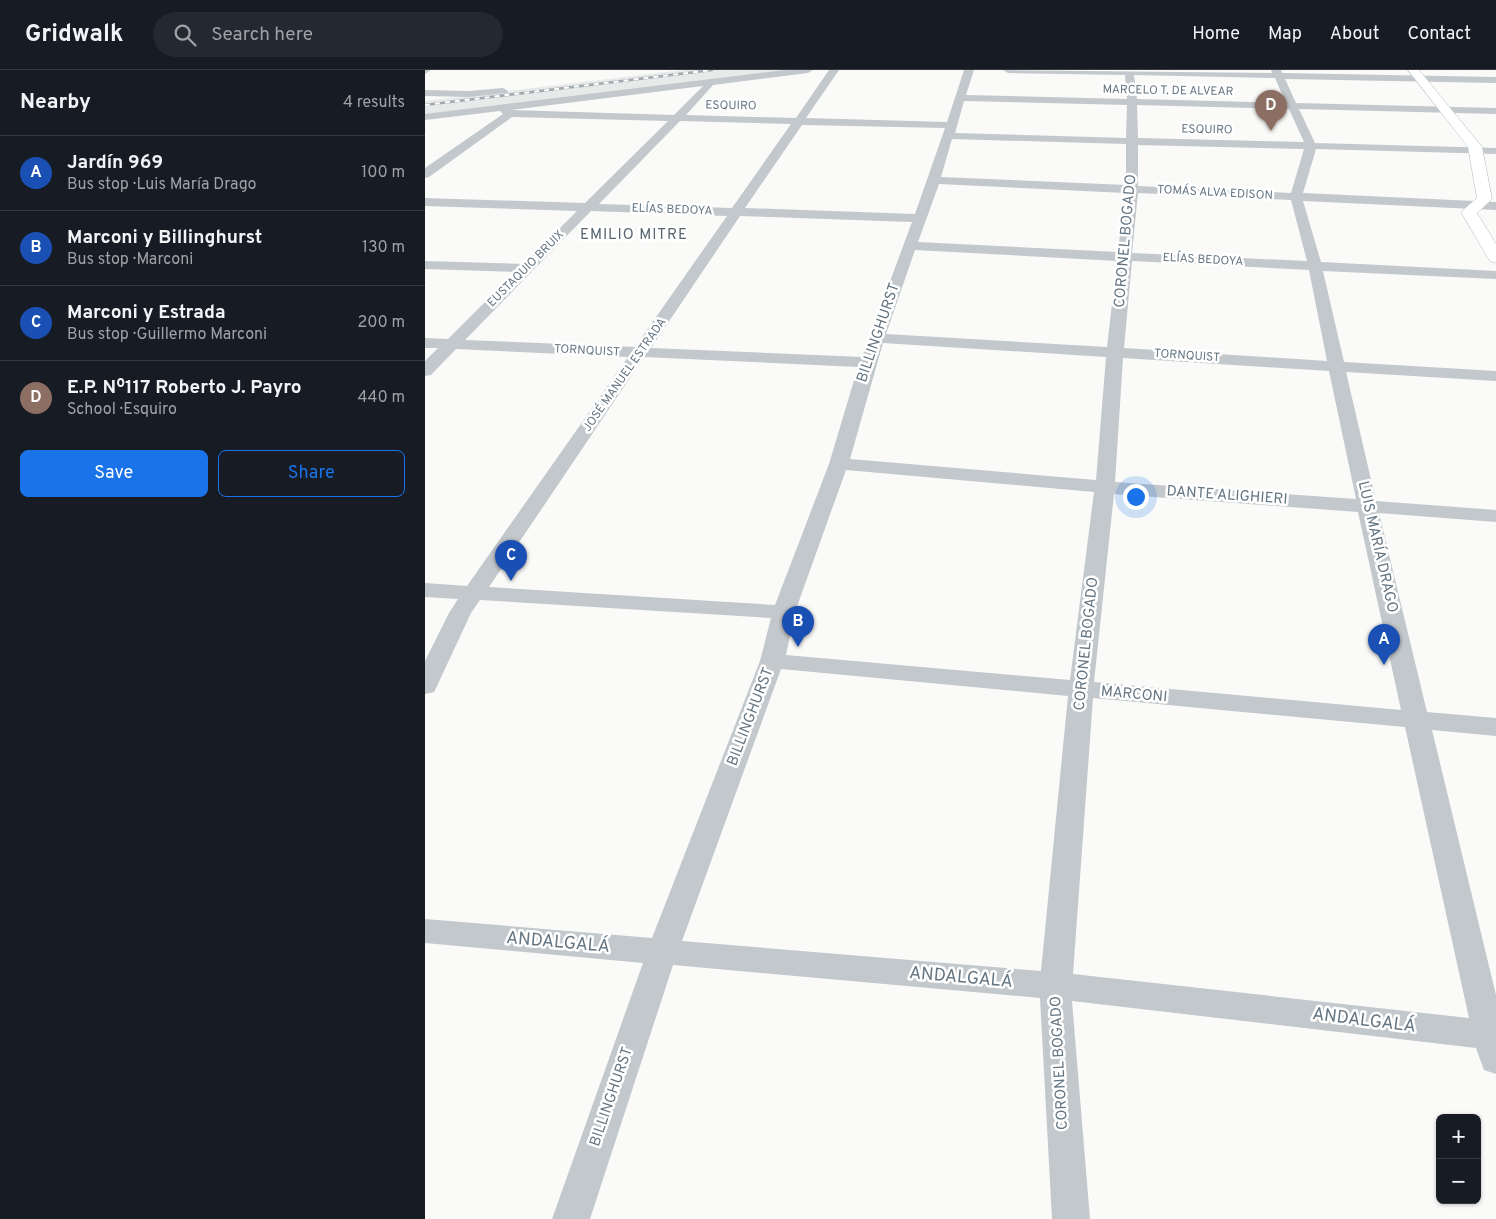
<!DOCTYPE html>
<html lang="en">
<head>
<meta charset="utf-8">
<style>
	body { margin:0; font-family:Overpass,sans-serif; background:#242831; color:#f1f3f6 }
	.controls { position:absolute; right:15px; bottom:15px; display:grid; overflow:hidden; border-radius:8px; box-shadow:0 1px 4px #0004 }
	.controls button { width:45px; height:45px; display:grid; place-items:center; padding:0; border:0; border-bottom:1px solid #363941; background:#171b24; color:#f1f3f6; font:25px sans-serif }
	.you { position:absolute; left:710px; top:426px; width:18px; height:18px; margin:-12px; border:4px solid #fff; border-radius:50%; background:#1a73e8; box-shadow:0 0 0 8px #1a73e833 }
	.badge { display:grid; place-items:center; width:32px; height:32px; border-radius:50%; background:#1a73e8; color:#fff; font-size:16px; font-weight:700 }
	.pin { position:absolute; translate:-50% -41px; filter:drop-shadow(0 1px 2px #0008) }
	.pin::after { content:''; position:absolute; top:26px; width:18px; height:15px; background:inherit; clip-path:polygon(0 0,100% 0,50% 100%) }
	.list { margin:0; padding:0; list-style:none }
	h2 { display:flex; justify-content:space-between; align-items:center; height:65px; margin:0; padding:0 20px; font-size:21px }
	h2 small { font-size:16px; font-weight:400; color:#9ea1a6 }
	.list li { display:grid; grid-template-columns:32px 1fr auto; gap:15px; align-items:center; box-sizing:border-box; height:75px; padding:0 20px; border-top:1px solid #363941 }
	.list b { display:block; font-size:19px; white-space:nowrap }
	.list p { margin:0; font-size:16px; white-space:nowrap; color:#9ea1a6 }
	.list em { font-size:16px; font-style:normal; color:#9ea1a6 }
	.actions { display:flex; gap:10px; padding:15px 20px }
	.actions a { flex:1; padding:11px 0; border:1px solid #1a73e8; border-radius:8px; text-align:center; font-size:18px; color:#1a73e8 }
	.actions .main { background:#1a73e8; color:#fff }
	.icon { flex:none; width:28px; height:28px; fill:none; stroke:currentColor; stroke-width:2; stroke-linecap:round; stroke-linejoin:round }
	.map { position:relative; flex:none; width:1071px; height:1149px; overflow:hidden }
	header { display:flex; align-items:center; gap:30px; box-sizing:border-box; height:70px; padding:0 25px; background:#171b24; border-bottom:1px solid #363941 }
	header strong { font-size:24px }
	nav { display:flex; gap:28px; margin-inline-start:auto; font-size:18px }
	.search { width:350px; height:45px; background:#242831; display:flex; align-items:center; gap:12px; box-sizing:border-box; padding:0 18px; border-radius:28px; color:#9ea1a6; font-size:19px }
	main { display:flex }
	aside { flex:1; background:#171b24 }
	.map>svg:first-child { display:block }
	.built { fill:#e8e9e9 }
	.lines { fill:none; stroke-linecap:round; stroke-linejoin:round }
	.secondary-casing { stroke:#b3babf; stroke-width:1 }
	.street { fill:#c3c8cc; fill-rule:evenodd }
	.secondary { fill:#fff; fill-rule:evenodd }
	.rail-casing { stroke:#a2aab0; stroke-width:2.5 }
	.rail { stroke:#fff; stroke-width:2; stroke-dasharray:5; stroke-linecap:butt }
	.labels { text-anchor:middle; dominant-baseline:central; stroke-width:5; stroke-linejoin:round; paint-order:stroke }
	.far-street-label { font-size:12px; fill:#657683; stroke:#fff }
	.far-quarter-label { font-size:15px; letter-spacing:1px; fill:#57646e; stroke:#fff }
	.street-label { font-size:15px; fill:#657683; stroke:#fff }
	.near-street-label { font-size:18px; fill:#657683; stroke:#fff }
</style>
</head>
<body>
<header>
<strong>Gridwalk</strong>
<div class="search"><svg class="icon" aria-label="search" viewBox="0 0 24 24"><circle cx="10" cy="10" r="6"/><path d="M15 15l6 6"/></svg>Search here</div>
<nav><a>Home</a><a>Map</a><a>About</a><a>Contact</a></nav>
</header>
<main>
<aside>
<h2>Nearby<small>4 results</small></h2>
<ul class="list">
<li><span class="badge" style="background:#1a4fb4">A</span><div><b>Jardín 969</b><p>Bus stop · Luis María Drago</p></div><em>100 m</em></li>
<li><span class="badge" style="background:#1a4fb4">B</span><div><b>Marconi y Billinghurst</b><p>Bus stop · Marconi</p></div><em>130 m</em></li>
<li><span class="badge" style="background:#1a4fb4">C</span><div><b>Marconi y Estrada</b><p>Bus stop · Guillermo Marconi</p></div><em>200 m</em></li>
<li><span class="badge" style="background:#8d6e63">D</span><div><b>E.P. Nº117 Roberto J. Payro</b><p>School · Esquiro</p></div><em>440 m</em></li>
</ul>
<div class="actions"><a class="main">Save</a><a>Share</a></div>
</aside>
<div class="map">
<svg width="1071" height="1149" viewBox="0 0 1071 1149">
	<rect width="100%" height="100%" fill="#fafaf8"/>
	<!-- built -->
	<path class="built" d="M257,0H368L0,47V31Z"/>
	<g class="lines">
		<defs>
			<path id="secondary" d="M983,0H994L1057,77L1067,129L1052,143L1071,174V193L1065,191L1063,188L1036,142L1052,128L1043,77Z"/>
		</defs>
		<!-- secondary casing -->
		<use href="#secondary" class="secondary-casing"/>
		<!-- street -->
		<path class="street" d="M0,0H6L0,4Z
			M360,0H388L383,3L288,15L261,45L371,48L404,0H414L381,48L522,52L539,0H549L541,25L702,29L700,5L583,3L578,0L847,3L846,0H856L857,3L1071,7V13L860,9L871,33L1071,38V44L874,39L890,73L1071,78V84L891,79L878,123L1071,132V140L878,131L896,192L1071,201V209L898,201L919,292L1071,301V311L921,302L951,431L1071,440V452L954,443L1002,642L1071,648V666L1007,660L1071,925V1004L1059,1000L1051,978L647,931L665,1149H627L615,928L248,895L165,1149H127L218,893L0,873V849L227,868L335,591L346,548L55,530L46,543L12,616L9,622L0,624V591L24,543L33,529L0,527V513L42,516L203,287L31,279L6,305L0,306V291L13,278H0V268L23,269L90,202L0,199V191L99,194L152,141L0,136V128L160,133L243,51L87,47L4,107L0,108V98L78,44L75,41L0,50V44ZM709,5L850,8L861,33L712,29ZM278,16L249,45L86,40ZM539,31L702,35L701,68L530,63ZM712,35L864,39L879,72L713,68ZM255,51L366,54L307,138L174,134ZM377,55L520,58L490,144L320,138ZM527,69L701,74V115L516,107ZM713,75L879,79L866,123L713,116ZM514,114L700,123L693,182L493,172ZM713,123L866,130L882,191L707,183ZM166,141L302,146L210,277L40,270ZM315,146L487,152L437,287L226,278ZM490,180L692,191L682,277L461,264ZM707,191L884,200L902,291L699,278ZM458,273L681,287L671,410L425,389ZM219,287L433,297L404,394L350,535L64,517ZM698,288L904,301L931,429L690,412ZM421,400L669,422L645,610L361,585L370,542ZM689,424L933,442L976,640L669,612ZM356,599L643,626L616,901L257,871ZM668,628L980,657L1044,948L648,904Z
			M78,18L83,21L82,23L44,27L0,26V20L44,21Z"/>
		<!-- secondary -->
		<use href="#secondary" class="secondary"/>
		<defs>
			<path id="rail" d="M0,35L287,0"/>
		</defs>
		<!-- rail casing -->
		<use href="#rail" class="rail-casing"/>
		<!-- rail -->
		<use href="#rail" class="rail"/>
	</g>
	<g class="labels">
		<!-- far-street labels -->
		<g class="far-street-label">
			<text transform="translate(743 21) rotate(1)">MARCELO T. DE ALVEAR</text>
			<text transform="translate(306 36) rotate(1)">ESQUIRO</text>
			<text transform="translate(782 60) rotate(1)">ESQUIRO</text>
			<text transform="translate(790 123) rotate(3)">TOMÁS ALVA EDISON</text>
			<text transform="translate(247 140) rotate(2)">ELÍAS BEDOYA</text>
			<text transform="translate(778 190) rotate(3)">ELÍAS BEDOYA</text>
			<text transform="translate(101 199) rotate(-45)">EUSTAQUIO BRUIX</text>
			<text transform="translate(162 281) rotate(3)">TORNQUIST</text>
			<text transform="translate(762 286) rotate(4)">TORNQUIST</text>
			<text transform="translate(200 305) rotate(-55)">JOSÉ MANUEL ESTRADA</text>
		</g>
		<!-- far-quarter labels -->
		<g class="far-quarter-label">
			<text x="209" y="165">EMILIO MITRE</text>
		</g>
		<!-- street labels -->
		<g class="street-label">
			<text transform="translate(701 171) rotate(-85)">CORONEL BOGADO</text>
			<text transform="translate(454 263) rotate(-71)">BILLINGHURST</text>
			<text transform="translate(802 426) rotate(4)">DANTE ALIGHIERI</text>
			<text transform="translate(952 477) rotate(77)">LUIS MARÍA DRAGO</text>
			<text transform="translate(662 574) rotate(-84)">CORONEL BOGADO</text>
			<text transform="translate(709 625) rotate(5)">MARCONI</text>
			<text transform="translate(326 647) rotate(-69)">BILLINGHURST</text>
			<text transform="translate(635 993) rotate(-93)">CORONEL BOGADO</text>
			<text transform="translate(187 1027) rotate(-71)">BILLINGHURST</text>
		</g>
		<!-- near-street labels -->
		<g class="near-street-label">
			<text transform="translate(133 873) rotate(5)">ANDALGALÁ</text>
			<text transform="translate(536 908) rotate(5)">ANDALGALÁ</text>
			<text transform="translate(939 951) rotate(7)">ANDALGALÁ</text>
		</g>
	</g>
</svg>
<div class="controls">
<button>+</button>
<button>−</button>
</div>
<div class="you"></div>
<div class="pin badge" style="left:959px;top:595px;background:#1a4fb4">A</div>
<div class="pin badge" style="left:373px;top:577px;background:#1a4fb4">B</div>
<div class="pin badge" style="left:86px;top:511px;background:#1a4fb4">C</div>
<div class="pin badge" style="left:846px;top:61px;background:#8d6e63">D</div>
</div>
</main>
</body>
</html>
